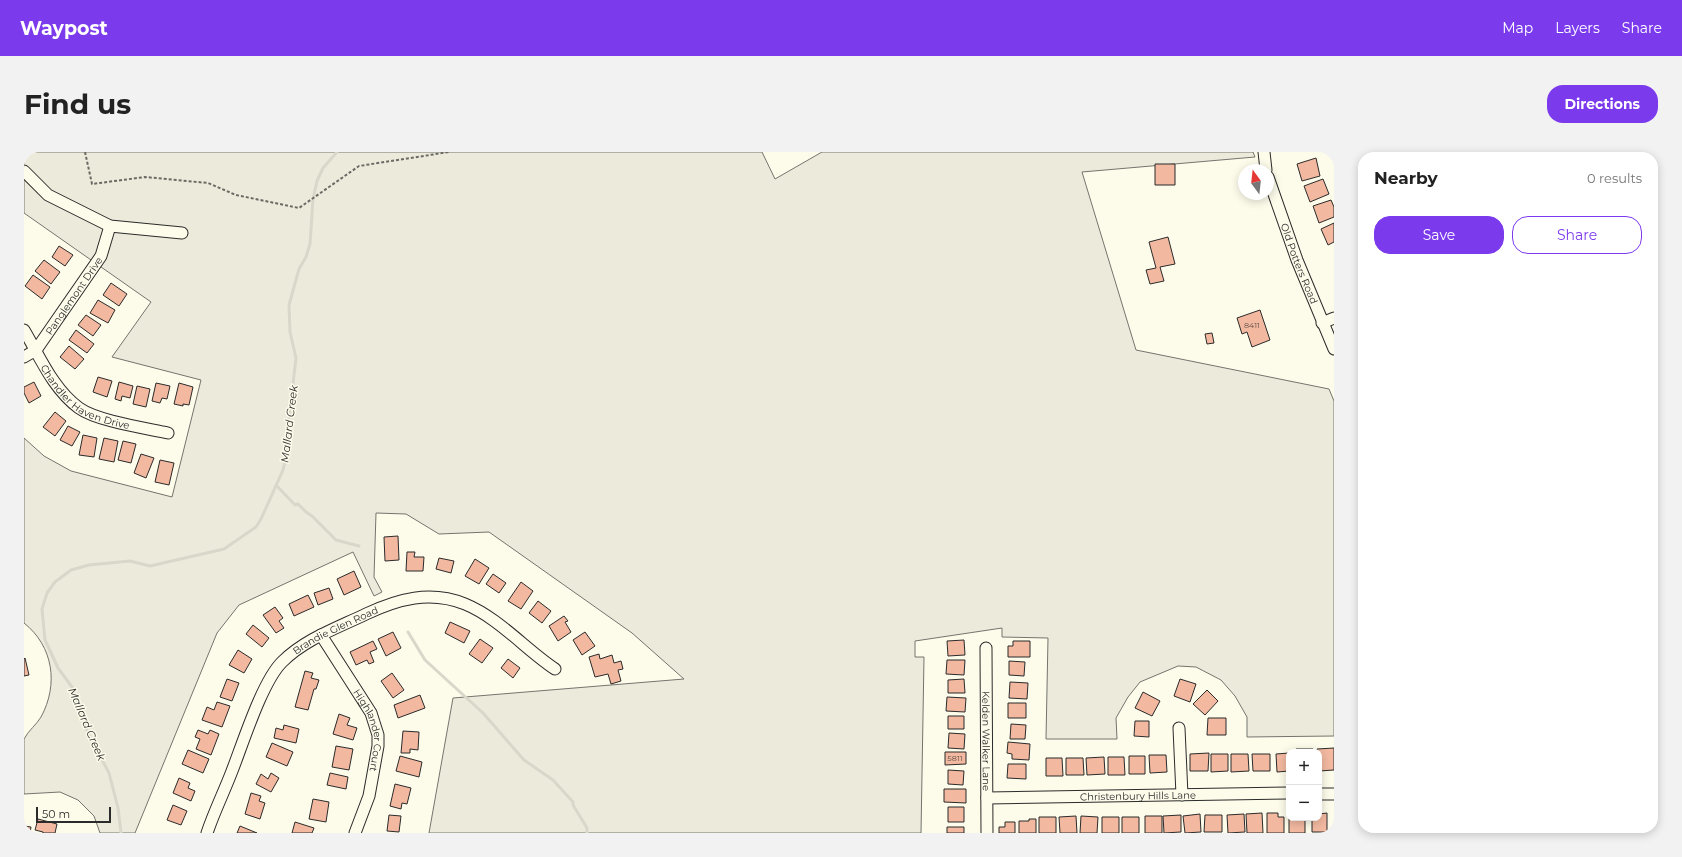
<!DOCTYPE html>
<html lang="en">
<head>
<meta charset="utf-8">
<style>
	body { margin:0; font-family:Montserrat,sans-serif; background:#f2f2f2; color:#222 }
	.controls { position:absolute; right:12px; bottom:12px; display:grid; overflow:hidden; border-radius:8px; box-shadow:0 2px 10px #0003 }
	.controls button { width:36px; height:36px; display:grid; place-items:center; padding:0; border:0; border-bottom:1px solid #e0e0e0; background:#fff; color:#222; font:20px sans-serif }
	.compass { position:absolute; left:1214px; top:12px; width:36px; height:36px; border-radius:50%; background:#fff; box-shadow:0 2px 10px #0003; rotate:345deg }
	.scale { position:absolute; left:12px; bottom:10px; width:75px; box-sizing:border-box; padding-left:4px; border:2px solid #2b2b2b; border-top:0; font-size:11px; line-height:14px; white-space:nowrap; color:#2b2b2b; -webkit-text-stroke:3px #fdfbea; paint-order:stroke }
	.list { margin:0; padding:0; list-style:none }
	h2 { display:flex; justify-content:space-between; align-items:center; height:52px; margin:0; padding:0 16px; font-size:17px }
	h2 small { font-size:13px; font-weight:400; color:#767676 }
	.actions { display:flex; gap:8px; padding:12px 16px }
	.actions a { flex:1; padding:9px 0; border:1px solid #7c3aed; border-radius:16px; text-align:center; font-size:14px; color:#7c3aed }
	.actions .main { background:#7c3aed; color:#fff }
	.map { position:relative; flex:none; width:1310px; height:681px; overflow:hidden; border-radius:16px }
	header { display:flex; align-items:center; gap:24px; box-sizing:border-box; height:56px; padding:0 20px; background:#7c3aed; color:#fff }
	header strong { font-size:19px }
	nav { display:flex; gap:22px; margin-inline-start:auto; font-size:14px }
	.intro { display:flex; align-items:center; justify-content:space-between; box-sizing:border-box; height:96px; padding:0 24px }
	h1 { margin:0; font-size:28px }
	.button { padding:10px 18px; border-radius:16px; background:#7c3aed; color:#fff; font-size:14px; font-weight:700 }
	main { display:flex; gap:24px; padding:0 24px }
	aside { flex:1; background:#fff; border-radius:16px; box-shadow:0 2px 10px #0003 }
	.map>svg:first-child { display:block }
	.green { fill:#ecebdb; stroke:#74746e }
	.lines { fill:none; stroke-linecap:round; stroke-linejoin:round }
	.stream { stroke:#d8d7c9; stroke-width:3 }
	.building { fill:#f2b8a0; stroke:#2b2b2b }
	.minor-casing { stroke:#2b2b2b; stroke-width:13 }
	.path { stroke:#6a6964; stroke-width:2; stroke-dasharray:3 2; stroke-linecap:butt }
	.minor { stroke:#fdfbea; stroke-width:11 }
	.labels { text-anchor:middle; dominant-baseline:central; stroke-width:3; stroke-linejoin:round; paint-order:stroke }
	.number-label { font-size:8px; fill:#5d4e48 }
	.street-label { font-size:10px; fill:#2b2b2b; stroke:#fdfbea }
	.water-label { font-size:11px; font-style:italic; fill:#2b2b2b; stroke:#fdfbea }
</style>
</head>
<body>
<header>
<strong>Waypost</strong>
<nav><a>Map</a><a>Layers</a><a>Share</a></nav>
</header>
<div class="intro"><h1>Find us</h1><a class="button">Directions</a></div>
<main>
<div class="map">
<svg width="1310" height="681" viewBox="0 0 1310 681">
	<rect width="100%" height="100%" fill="#fdfbea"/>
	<!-- green -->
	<path class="green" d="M0,0H738L751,27L798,0H1229L1231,5L1058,20L1112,198L1305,237L1310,249V584L1223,585V565L1211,544L1197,528L1172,515L1154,514L1116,530L1104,545L1092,566L1093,587H1022L1024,486L978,485V476L891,489V505H900L897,681H405L429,546L660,527L608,481L465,380L415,382L382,362L352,361L350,425L358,440L350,444L329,400L215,453L193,481L111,681H76L70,664L54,648L36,640L0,642C0,631 0,595 0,587C4,579 13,572 17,565C35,532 29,494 0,471V286L20,304L47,319L148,345L177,228L88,205L127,150L0,61Z"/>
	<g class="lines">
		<!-- stream -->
		<path class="stream" d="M252,333L271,353L274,352L282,360L288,364L312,388L335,394
			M384,480L401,508L459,561L500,608L529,628L549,650V653L563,676V681
			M97,681L94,656L85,621L64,581L48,535L34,516L21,488L18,457L23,441L31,430L47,418L65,413L106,409L126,414L200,397L232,375L237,367L259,318L263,302L264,275L272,206L266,180L265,153L275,117L282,105L286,92L289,47L293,29L299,16L313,0"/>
	</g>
	<!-- building -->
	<path class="building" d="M1292,6L1296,24L1278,29L1273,12Z
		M1131,12H1151V33H1131Z
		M1299,27L1305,42L1286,50L1280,34Z
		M1307,48L1310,55V65L1295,71L1289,54Z
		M1310,71V90L1304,93L1297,77Z
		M1144,85L1151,112L1136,115L1140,129L1126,132L1122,118L1132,116L1125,90Z
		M35,94L49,103L41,114L28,105Z
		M20,108L36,120L27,132L11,119Z
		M9,123L26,135L18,147L1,134Z
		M87,131L103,142L95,154L79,143Z
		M74,148L91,158L84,171L66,161Z
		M1236,158L1246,188L1228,195L1223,180L1218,182L1213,166Z
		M62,163L77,173L69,184L54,173Z
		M52,178L70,192L63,201L45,188Z
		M1188,181L1190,191L1183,192L1181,182Z
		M45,194L60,207L51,217L36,205Z
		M74,225L88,229L83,245L69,240Z
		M10,230L17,244L5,251L0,241V235Z
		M95,230L109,234L106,246L98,244L97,249L91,247Z
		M132,231L146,234L143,247L138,246L136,251L128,249Z
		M155,231L169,235L165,253L159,252V254L150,252Z
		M113,234L126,237L122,255L109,252Z
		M31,260L42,269L31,284L19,275Z
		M44,274L56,280L48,294L36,288Z
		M59,283L73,286L70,305L55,303Z
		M80,286L94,289L90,310L75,307Z
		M99,289L112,292L107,311L94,308Z
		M117,302L130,306L122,326L110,321Z
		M136,308L150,311L145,333L131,330Z
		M374,384L375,408L361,409L360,385Z
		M383,400H391L390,405H400L399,419H382Z
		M415,406L430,409L427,421L412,417Z
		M451,407L465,416L455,432L441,424Z
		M330,419L337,435L320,443L313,427Z
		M469,422L482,431L475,441L462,432Z
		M497,430L509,439L497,457L484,449Z
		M305,436L309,447L294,453L290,441Z
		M284,443L290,455L270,464L265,452Z
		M514,449L527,459L518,471L505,461Z
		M251,455L259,466L255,469L260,476L252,481L239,463Z
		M540,464L544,469L541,470L547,480L534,489L525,474Z
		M426,470L446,479L440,491L421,481Z
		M229,473L245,486L238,495L222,482Z
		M369,480L377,496L362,504L354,487Z
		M561,480L571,494L558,503L549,488Z
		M456,487L469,496L458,511L445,502Z
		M940,488L941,503L924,504L923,489Z
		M349,489L353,497L346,500L350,510L345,512L343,508L332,513L326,500Z
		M989,489H1006V505H984V494H989Z
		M214,498L228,507L220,521L205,513Z
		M575,502L576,507L588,503L590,511L597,509L599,517L594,518L597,529L587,532L584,522L571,525L565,505Z
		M1,506L5,523L0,524V507Z
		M484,507L496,516L489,526L477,516Z
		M923,508H941L940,523L922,522Z
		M985,509L1001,510L1000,524L985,523Z
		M281,519L289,521L287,526L295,528L292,537H290L284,558L271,555Z
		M368,521L380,538L369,546L357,529Z
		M203,527L215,531L208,549L196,545Z
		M940,527L941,541H924V528Z
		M1156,527L1172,532L1166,550L1150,544Z
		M986,530L1004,531L1003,547L985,546Z
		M1183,538L1194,549L1181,563L1169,552Z
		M1119,540L1136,549L1128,564L1111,556Z
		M396,543L401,556L374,566L370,553Z
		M923,545L942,546L941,560L922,559Z
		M193,550L206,554L198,575L178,568L183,555L190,558Z
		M984,551H1002V566H984Z
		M315,562L326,566L323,573L333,576L329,588L309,582Z
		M924,564H940V577H924Z
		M1184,566H1202V583H1183Z
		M1111,569H1125V585L1110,584Z
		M987,572L1002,573L1001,587H986Z
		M260,573L275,577L272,591L250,586L252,576L259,578Z
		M174,578L184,582L186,578L195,582L187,603L172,597L176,587L171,585Z
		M379,579L395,580L394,598L386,597V601H377Z
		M925,581L941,582L940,597L924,596Z
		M984,590L1006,592L1005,608L988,607V602L983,601Z
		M248,591L269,600L263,614L242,605Z
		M312,594L329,597L325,618L308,615Z
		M1310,596V618L1295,619V600H1293V597Z
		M1272,597H1289V600H1272Z
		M164,598L185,607L179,621L158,612Z
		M921,600H942V612L921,613Z
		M1185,601L1184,619H1166V602Z
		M1265,601V619L1253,620L1252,602Z
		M1187,602H1204V619L1187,620Z
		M1207,602H1224L1225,619L1207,620Z
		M1228,602H1246V619H1229Z
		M1125,603H1142L1143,620L1126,621Z
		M376,604L398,610L395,625L372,619Z
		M1105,604H1121V622H1105Z
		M1080,605L1081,622L1063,623L1062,606Z
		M1084,605H1100L1101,623H1084Z
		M1022,606H1038L1039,624H1022Z
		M1042,606H1059L1060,623H1042Z
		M984,612H1002V627L983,626Z
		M924,618L940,619L939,633L924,632Z
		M247,621L255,626L247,640L232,632L237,622L244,627Z
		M306,621L324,625L322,637L303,633Z
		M155,626L166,631L164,636L171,639L167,649L149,641Z
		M371,632L387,636L383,652L378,651L377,657L366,654Z
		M920,637H942V651L920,650Z
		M227,641L237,644L235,649L241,651L236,667L221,662Z
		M289,647L305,650L302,670L285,667Z
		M149,653L163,659L157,673L143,668Z
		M924,655H940V670H924Z
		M1265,660V666H1281V681H1265Z
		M1238,661L1239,681H1223L1222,662Z
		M1243,661H1254V665H1260V681H1243Z
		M1303,661V680H1288V666H1295V662Z
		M1176,662L1177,680L1161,681L1159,664Z
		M1220,662L1221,680L1204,681L1203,663Z
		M365,663L377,664L375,680L363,679Z
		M1157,663V680L1140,681L1139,664Z
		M1181,663H1198V680H1180Z
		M1052,664L1053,681H1036L1035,665Z
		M1057,664L1074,665L1073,681H1056Z
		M1121,664H1138V681H1121Z
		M1015,665H1032V681H1015Z
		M1078,665H1095V681H1078Z
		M1098,665H1115V681H1098Z
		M14,667L33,672L31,681H19V680L11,678Z
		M1005,667H1012V681H995V669H1005Z
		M271,670L290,676L288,681H268Z
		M981,670H991V681H975V675H981Z
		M0,674L7,675L6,681H0Z
		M216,674L233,681H213Z
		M923,675H940V681H923Z"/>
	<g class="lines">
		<defs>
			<g id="minor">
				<path d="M1240,0L1242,18"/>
				<path d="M0,19L24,43L86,74L158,81"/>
				<path id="s1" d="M1244,25L1273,108L1310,197"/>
				<path d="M1298,171L1310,166"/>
				<path id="s2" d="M0,178C16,205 29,237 55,256C73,269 121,276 144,281"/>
				<path id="s3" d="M0,205L12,198L77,104L86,74"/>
				<path id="s4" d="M297,483L347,561L354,583V594L345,644L331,681"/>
				<path id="s5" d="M962,496L963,681"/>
				<path d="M1155,576L1158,643"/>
				<path d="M1295,642H1310"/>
				<path id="s6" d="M963,646L1265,641"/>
				<path id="s7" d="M183,681C190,660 200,640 208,619C219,591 238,530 258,510C281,487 313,476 342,462C374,447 406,438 441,452C475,466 501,497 531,517"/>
			</g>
		</defs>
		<!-- minor casing -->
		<use href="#minor" class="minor-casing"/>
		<!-- path -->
		<path class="path" d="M61,0L68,32L121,25L184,31L212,43L275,56L335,14L425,0"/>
		<!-- minor -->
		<use href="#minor" class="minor"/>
	</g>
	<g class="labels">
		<!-- number labels -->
		<g class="number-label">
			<text x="1228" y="173">8411</text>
			<text x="931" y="606">5811</text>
		</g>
		<!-- street labels -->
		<g class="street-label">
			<text stroke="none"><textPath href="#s1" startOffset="92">Old Potters Road</textPath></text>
			<text stroke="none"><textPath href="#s3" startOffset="80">Panglemont Drive</textPath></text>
			<text stroke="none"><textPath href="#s2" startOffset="95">Chandler Haven Drive</textPath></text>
			<text stroke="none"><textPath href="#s7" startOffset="250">Brandie Glen Road</textPath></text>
			<text stroke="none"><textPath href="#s4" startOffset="109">Highlander Court</textPath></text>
			<text stroke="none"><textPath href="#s5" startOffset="93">Kelden Walker Lane</textPath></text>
			<text stroke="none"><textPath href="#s6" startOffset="151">Christenbury Hills Lane</textPath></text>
		</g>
		<!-- water labels -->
		<g class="water-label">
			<text transform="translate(265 272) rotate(-83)">Mallard Creek</text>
			<text transform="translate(63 572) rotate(67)">Mallard Creek</text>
		</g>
	</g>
</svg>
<div class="controls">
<button>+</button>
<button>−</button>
</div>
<svg class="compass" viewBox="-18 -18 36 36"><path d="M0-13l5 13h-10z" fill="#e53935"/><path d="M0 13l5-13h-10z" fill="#767676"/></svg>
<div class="scale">50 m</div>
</div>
<aside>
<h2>Nearby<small>0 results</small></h2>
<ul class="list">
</ul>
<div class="actions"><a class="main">Save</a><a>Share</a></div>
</aside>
</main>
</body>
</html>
